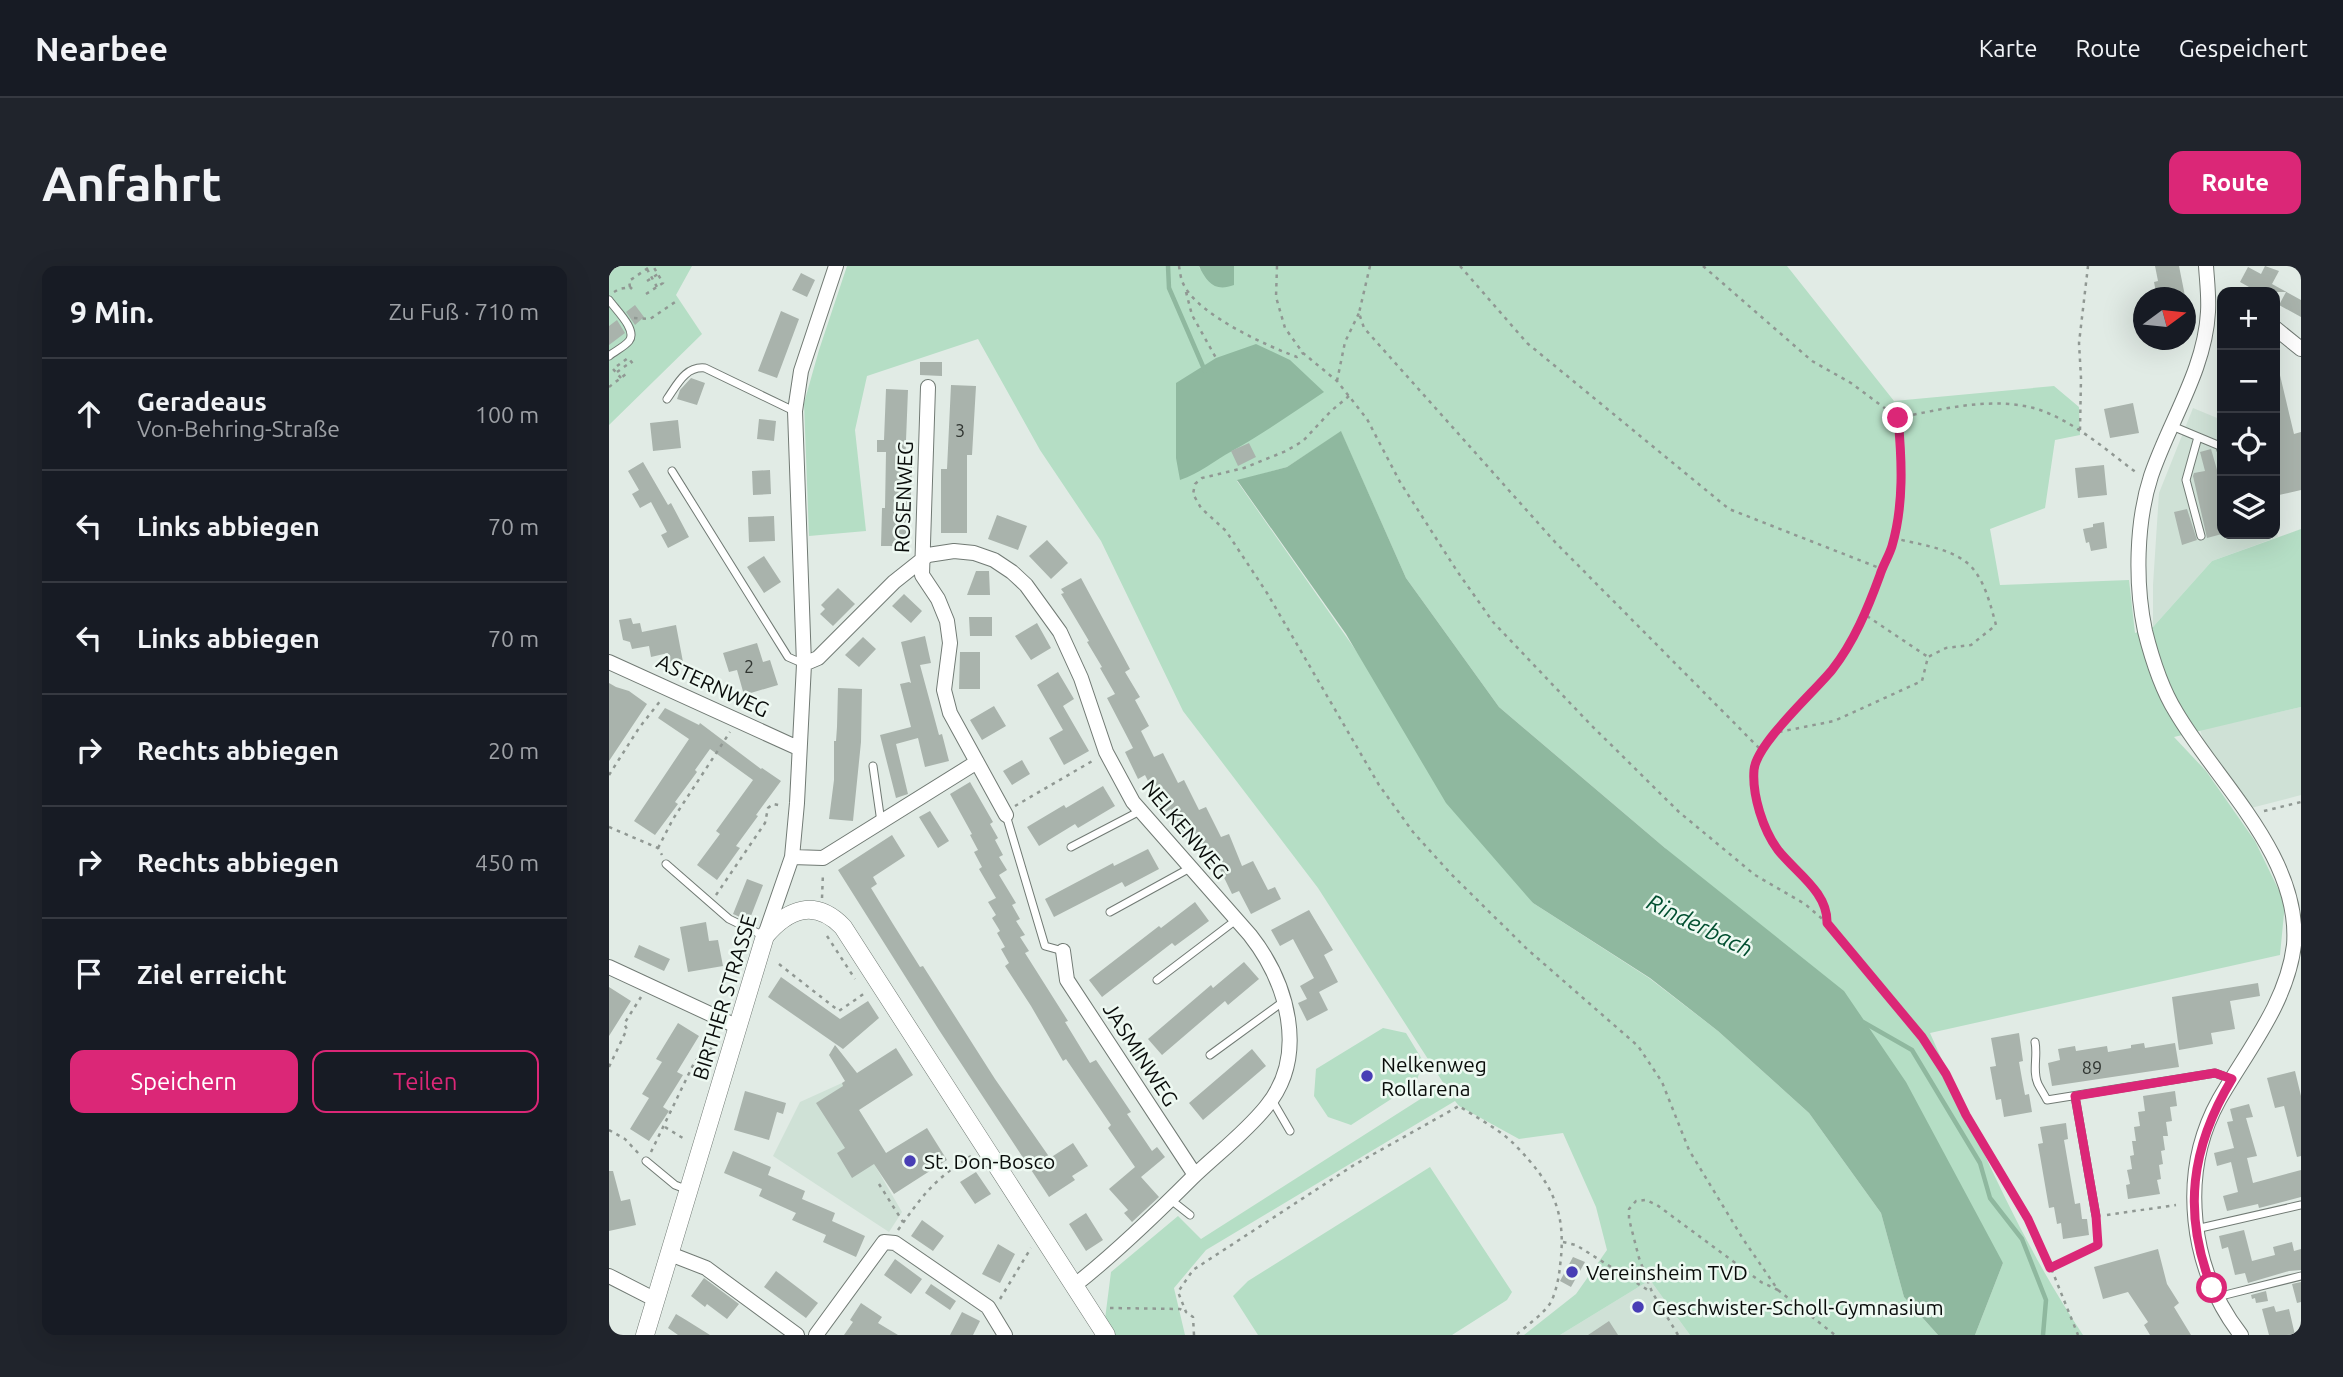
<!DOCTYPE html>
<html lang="de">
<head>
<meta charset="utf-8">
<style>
	body { margin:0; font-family:Ubuntu,sans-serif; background:#20242c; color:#f1f3f6 }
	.controls { position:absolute; right:21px; top:21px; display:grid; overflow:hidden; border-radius:14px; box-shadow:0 7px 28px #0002 }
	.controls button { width:63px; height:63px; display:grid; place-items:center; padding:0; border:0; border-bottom:2px solid #363941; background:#171b24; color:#f1f3f6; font:35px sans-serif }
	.compass { position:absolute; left:1524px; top:21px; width:63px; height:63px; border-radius:50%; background:#171b24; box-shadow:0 7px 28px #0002; rotate:75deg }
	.stop { position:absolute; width:21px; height:21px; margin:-16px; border:5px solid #db2777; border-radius:50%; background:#fff }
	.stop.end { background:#db2777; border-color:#fff; box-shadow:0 2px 7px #0008 }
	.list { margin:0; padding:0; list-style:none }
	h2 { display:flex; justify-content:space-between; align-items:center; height:91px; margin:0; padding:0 28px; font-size:30px }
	h2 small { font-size:23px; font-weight:400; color:#9ea1a6 }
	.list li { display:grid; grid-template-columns:46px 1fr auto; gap:21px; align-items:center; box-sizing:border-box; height:112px; padding:0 28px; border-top:2px solid #363941 }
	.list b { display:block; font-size:26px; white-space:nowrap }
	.list p { margin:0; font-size:23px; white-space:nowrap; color:#9ea1a6 }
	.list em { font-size:23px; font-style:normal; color:#9ea1a6 }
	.actions { display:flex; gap:14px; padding:21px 28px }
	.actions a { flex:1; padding:16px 0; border:2px solid #db2777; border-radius:14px; text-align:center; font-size:24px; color:#db2777 }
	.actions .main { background:#db2777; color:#fff }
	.icon { flex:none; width:38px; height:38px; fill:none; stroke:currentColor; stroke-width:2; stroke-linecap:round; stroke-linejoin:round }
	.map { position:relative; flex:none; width:1692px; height:1069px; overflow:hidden; border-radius:14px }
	header { display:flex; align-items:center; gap:42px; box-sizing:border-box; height:98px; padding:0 35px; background:#171b24; border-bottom:2px solid #363941 }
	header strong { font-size:33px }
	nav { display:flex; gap:38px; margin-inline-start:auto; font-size:24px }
	.intro { display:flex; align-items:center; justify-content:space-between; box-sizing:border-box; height:168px; padding:0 42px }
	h1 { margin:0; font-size:49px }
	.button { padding:18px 32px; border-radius:14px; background:#db2777; color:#fff; font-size:24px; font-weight:700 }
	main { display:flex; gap:42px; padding:0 42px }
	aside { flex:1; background:#171b24; border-radius:14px; box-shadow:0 7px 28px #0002 }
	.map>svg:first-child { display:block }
	.built { fill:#cfe1d6 }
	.green { fill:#b5dec5 }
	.water { fill:#8fb89f }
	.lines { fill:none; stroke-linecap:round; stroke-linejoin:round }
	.stream { stroke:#8fb89f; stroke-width:4.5 }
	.building { fill:#a9b3ac }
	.service-casing { stroke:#717a74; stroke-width:9 }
	.minor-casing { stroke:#717a74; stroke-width:16 }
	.tertiary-casing { stroke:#717a74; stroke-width:19 }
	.path { stroke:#909893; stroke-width:2.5; stroke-dasharray:3.5 5; stroke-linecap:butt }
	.service { stroke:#fff; stroke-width:7 }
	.minor { stroke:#fff; stroke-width:14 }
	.tertiary { stroke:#fff; stroke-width:18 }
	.route { stroke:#db2777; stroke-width:9 }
	.poi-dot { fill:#483eb5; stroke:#eef9f2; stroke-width:2.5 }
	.labels { text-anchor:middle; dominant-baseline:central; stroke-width:5; stroke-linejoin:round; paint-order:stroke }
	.number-label { font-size:18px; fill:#313632 }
	.street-label { font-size:21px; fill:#090c0a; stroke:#eef9f2 }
	.poi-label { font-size:21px; fill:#090c0a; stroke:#eef9f2; text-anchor:start }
	.water-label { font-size:23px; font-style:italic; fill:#024f30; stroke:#eef9f2 }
</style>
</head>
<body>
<header>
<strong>Nearbee</strong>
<nav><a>Karte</a><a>Route</a><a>Gespeichert</a></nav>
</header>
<div class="intro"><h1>Anfahrt</h1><a class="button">Route</a></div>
<main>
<aside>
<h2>9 Min.<small>Zu Fuß · 710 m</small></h2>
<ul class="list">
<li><svg class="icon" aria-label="ahead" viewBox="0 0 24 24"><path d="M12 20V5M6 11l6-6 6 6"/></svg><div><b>Geradeaus</b><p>Von-Behring-Straße</p></div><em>100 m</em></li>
<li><svg class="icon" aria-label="left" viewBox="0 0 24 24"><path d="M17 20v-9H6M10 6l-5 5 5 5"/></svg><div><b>Links abbiegen</b></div><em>70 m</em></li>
<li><svg class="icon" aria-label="left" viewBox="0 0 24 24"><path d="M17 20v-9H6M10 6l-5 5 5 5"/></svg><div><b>Links abbiegen</b></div><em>70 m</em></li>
<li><svg class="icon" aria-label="right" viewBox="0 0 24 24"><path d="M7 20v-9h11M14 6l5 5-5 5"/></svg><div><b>Rechts abbiegen</b></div><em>20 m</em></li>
<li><svg class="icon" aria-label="right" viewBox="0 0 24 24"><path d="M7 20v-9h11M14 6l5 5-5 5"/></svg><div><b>Rechts abbiegen</b></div><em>450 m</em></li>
<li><svg class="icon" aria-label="arrive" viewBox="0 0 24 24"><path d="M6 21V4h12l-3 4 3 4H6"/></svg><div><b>Ziel erreicht</b></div></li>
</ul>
<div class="actions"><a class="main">Speichern</a><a>Teilen</a></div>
</aside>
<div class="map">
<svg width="1692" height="1069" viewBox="0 0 1692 1069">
	<rect width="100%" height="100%" fill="#e1ebe5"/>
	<!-- built -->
	<path class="built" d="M1584,142L1613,154V268H1666V261L1669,271L1603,295L1544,361V319L1550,227Z
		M1692,441V529L1642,542L1597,481L1591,464Z
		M233,817L277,887L264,896L293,946L280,966L164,890L191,836Z
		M1041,1014L1081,1069H951Z"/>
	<!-- green -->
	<path class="green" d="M0,0H83L67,29L93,68L0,159Z
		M238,0H590L591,3L625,18V0H1178L1285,135L1445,120L1470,141L1471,169L1446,174L1436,242L1381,263L1391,319L1520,314L1526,367L1544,361L1603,295L1692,263V441L1565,471L1597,505L1646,575L1676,637L1671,689L1321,767C1367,870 1411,975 1474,1069H1366L1394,997L1056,582L890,441L797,312L732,166L678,201L628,215L924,637L1040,712L1109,765L1200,847L1272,947L1295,1031L1329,1069H1081L1041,1014L951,1069H915L967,1028L998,984L987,941L954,867L910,873L850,840L846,835L597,984L565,1022L576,1069H506L496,1053L502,1006L569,950L592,973L835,818L709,622L574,445L492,275L431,184L369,73L258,110L246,164L257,265L200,270L195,137L210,84Z
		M774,762L797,767L814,795L807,817L742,859L719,851L705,830L707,803Z
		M821,901L903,1026L898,1034L843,1069H649L624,1030L639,1015Z"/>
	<!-- water -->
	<path class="water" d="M590,0H625V19C606,26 598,17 590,0Z
		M647,78L681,94L715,126C685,146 655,167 623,185C605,195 591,207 571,214L567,192V117L607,92Z
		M732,165L797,312L890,441L1056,582L1235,725L1297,816L1394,997L1366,1069H1329L1295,1031L1272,947L1200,847L1109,765L1041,712L924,637L837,537L737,368L628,214L678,201Z"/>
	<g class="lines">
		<!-- stream -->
		<path class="stream" d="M559,0L560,22L596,105
			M1254,756L1303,784L1371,897L1381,932L1413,973L1437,1034L1434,1069"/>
	</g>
	<!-- building -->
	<path class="building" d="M1546,0H1570L1576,30L1548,32L1545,16L1549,15Z
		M1656,0L1670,5L1663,18L1692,34V51L1670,39L1677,26H1649L1631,16L1639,1L1652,8Z
		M192,7L206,14L198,31L183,24Z
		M26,39L35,51L26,59L17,46Z
		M172,45L190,53L168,112L149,105Z
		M8,54L16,67L0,79V60Z
		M311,96H333V110L311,109Z
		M1670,105L1685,168L1692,166V224L1670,229L1666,214V106Z
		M82,112L96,117L88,139L68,133L71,124Z
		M342,119L367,120L363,189H358V267H332V203H338Z
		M277,123L299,124L296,200H303L300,280H272L273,242H276L277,186H268V174H275Z
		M1524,137L1530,167L1501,172L1495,143Z
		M150,153L167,155L165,175L148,173Z
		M69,154L72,182L44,185L41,157Z
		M640,177L647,191L629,200L622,185Z
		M1602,183L1613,221V268L1598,272L1584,210L1585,207L1596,205L1591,186Z
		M34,196L59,239L62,237L80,271L59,282L52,269L58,266L42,236L31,242L23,228L30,224L19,205Z
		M1495,199L1498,229L1469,232L1466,202Z
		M161,204L162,228L144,229L143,205Z
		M1578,243L1588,274L1573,279L1565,246Z
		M388,249L418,260L409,284L379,273Z
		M165,250L166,275L140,276L139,251Z
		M1495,256L1498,282L1482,285L1480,276L1477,277L1474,263L1484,261V258Z
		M438,274L459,297L442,313L420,290Z
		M155,290L172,316L155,327L138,301Z
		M367,305H380L381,329H358Z
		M472,312L521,403L516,406L531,431L526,434L540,460L532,465L545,491L554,487L569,517L575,514L590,544L597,541L612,571L620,568L633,600L644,595L659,624L666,621L672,633L642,648L630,625L623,628L608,597L600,601L584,570L577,573L562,543L555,547L536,509L529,513L516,486L524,482L498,432L506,428L491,402L493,401L478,376L480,375L452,328L455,327L452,323Z
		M229,322L246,338L224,360L211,348L216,343L212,339Z
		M295,328L313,345L302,357L283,340Z
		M360,351H383V370H361Z
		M22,352L24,358L31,357L33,366L67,359L74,396L61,398L59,387L42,391L40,380L23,383L21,376L14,374L10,354Z
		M428,357L442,382L422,394L406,370Z
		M316,370L322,397L311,399L330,469L333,468L340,495L316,501L309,472L287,478L299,528L287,532L271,469L302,461L291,418L300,416L302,417L292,376Z
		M254,371L267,383L250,401L236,389Z
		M148,377L154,396L161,394L169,419L135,429L128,404L120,406L114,387Z
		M351,386H371V423H350Z
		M449,406L465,433L454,440L480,485L455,499L440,472L454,464L428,419Z
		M0,417L7,421L20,425L38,438L0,495Z
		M229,422L253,423L252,476L244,555L220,553L225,514V475H227L228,461Z
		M385,440L397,460L373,474L361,454Z
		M56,442L90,459L91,457L152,503L153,502L172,515L147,549L149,550L127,580L131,582L108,614L88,599L111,568L107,565L144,514L101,483L86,504L88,506L66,536L69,538L46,569L25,555L80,473L49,452Z
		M413,494L421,508L403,519L394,505Z
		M361,516L384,556L381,558L389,572L386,574L394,589L390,591L398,604L390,609L407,637L403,639L411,653L407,655L416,669L411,671L420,685L416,687L459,755L456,756L481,797L487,794L522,846L518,848L543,885L548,881L556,891L532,911L550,931L523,956L515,947L519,944L500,923L526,901L499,862L502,859L457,793L454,795L422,740L396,700L400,697L392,683L396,681L388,667L391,665L383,652L387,649L379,636L387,632L370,603L373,601L365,586L369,584L361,569L363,568L341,528Z
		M494,520L506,540L469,562L466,558L430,580L418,561L455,539L457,542Z
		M321,545L340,575L329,582L310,551Z
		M283,569L296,590L264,611L268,618L262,622L284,658L311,701L314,700L386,813L441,892L464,877L479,900L463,910L466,914L440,931L330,764L229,604Z
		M539,583L550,603L516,621L513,616L445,651L436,633L504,597L505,600Z
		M138,613L154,619L140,655L124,648Z
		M586,636L600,655L566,680L563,677L493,731L480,714L550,660L552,662Z
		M700,644L724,684L715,689L729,716L710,726L719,744L698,755L689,737L698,733L691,720L705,712L684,673L671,680L662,664Z
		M97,656L100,675L109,674L114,700L79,706L71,661Z
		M30,679L61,693L55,705L25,691Z
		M635,696L650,713L619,739L616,735L553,789L539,773L602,719L604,722Z
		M172,711L231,753L259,735L270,752L234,783L159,731Z
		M1649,717L1651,730L1621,735L1626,763L1602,767L1604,778L1570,784L1563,731Z
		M0,721L22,735L0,770Z
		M69,757L90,770L68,806L74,809L54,841L60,845L40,875L21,863L40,832L33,828L53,796L47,793Z
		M1410,767L1414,795L1410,796L1413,813L1416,829L1420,828L1423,846L1395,851L1392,833L1387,834L1381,801L1387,800L1382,772Z
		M1535,777L1536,782L1566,777L1570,801L1443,820L1439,797L1451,794L1449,783L1466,780L1467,785L1498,780L1499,786L1522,782V779Z
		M226,779L248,807L287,782L304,809L250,844L277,887L318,862L338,894L285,928L265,898L243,912L228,887L236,882L207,837L234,820L233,817L236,815L220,789Z
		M643,783L657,800L594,854L580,837Z
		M1686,805L1692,830V890L1688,891L1675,840L1666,842L1658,812Z
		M136,825L177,837L174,848L168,846L160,874L125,864Z
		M1566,825L1568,840L1561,841L1563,855L1557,856L1559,870H1554L1556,884L1552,885L1554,898L1550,899L1552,913L1548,914L1551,928L1519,933L1517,919L1521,918L1518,904L1523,903L1521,890L1525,889L1523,875H1527L1525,861L1531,860L1529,846L1536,845L1534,830Z
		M1640,838L1644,851L1637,852L1648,890L1638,892L1644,917L1692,904V931L1650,942L1649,938L1618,945L1614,930L1629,926L1622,896L1608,900L1605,887L1625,882L1618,856L1624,855L1621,843Z
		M1457,857L1459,873L1455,874L1466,938L1471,937L1473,953H1478L1480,969L1454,973L1452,957L1448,958L1445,941L1440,942L1429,878L1434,877L1431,861Z
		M124,885L162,901L159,909L196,925L193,933L226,947L223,955L256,970L247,991L214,976L217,969L183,954L187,947L150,930L153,923L115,907Z
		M0,905H4L12,935L21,933L27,959L0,965Z
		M367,906L382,928L366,938L351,916Z
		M477,947L494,974L477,985L460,958Z
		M313,954L335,970L324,985L302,970Z
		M1635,964L1643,995L1666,989L1664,981L1683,976L1685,985L1692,983V1004L1680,1005L1639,1017L1636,1007L1626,1009L1619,981L1613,983L1610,970Z
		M389,978L406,988L391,1017L373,1008Z
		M1549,983L1558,1018L1570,1037L1565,1041L1582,1069H1541L1535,1059L1539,1056L1519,1026L1494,1033L1485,1001Z
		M964,991L976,996L962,1021L951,1015Z
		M286,993L313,1013L302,1028L275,1009Z
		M167,1005L209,1037L197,1052L155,1021Z
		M95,1012L130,1038L118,1053L98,1038L96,1041L82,1030Z
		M1692,1016V1036L1688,1037L1683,1018Z
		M322,1018L347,1035L341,1044L316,1027Z
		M1657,1025L1659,1035L1647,1037L1646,1032L1643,1033L1642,1029Z
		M252,1037L273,1051L269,1057L289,1069H235L244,1056L241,1054Z
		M1665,1040L1667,1046L1680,1043L1686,1069H1660L1653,1043Z
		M353,1046L371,1055L364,1069H341Z
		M67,1048L77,1054L101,1069H69L59,1062Z
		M1000,1055L1009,1069H979Z"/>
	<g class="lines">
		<defs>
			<path id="service" d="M0,34C6,43 29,64 20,75C15,81 6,85 0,90
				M58,133C68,119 76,100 96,102L185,145
				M1563,160L1611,180L1613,188
				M1589,171L1577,214L1592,270
				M63,205L179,391L195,398
				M264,500L272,556
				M397,549L436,680L454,685
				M462,581L531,545
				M57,598L120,653L155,670
				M501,646L581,602
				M548,714L627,654
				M1426,776C1429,790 1423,805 1429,818C1432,824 1435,828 1438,834L1606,807L1622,813
				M601,789L675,735
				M1466,830L1487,950
				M663,834L681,865
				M37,895L66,919L79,924
				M562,934L581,949
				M1587,963L1692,939
				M1608,1031L1692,1010"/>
			<path id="minor" d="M1597,0C1598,15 1600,31 1599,46C1596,104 1560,156 1542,210C1527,256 1526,318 1536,365C1543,393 1552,422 1567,446C1608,516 1692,591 1685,679C1678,737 1638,785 1610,834C1569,908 1581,1004 1632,1069
				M1666,62L1692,83
				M319,121L313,309L329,333L338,355L341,377L335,424L341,447L397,549
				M0,396L189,482
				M195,398L209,392L285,316L319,289L345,285L365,287L385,294L403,306L417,319L451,366L472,412L497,486L524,536L641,669C678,716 700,789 657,841C636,867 608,888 584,911C546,949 508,986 466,1019
				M183,591L214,592L368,496
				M156,669L183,591L188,537L195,398L186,145L192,105L227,0
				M454,685L458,714L586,909
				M0,701L127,760
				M61,988L97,1002L188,1069
				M0,1010L47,1034
				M207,1069L275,976L286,977L379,1041L396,1069"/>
			<path id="tertiary" d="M36,1069L156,670C179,643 206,632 234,661L497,1069"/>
		</defs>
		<!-- service casing -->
		<use href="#service" class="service-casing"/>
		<!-- minor casing -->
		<use href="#minor" class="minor-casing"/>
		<!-- tertiary casing -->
		<use href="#tertiary" class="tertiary-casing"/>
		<!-- path -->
		<path class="path" d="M570,0C571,7 572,15 576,21C592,50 658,80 688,91L694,87
			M668,0L667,31L676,62L694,87L728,115L758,153L791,216L848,305L884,356L981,458L1070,546L1146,609L1196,638L1218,657L1313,771L1337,808L1357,849L1432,977L1469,1069
			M761,0L750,47L755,62L946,276L1152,484
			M851,0L918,77L1120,243L1273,303
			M1094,0L1203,95L1242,117L1289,152C1332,143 1385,130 1428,143C1465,155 1497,184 1528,207
			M38,3L48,21
			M38,15L49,8
			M21,21L20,15L42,0
			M5,26L10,23L21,21L23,23
			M577,26L583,49L607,92
			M37,28L54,17L44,0
			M25,52L41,53L69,34
			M8,106L22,96
			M12,112L4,103L19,92L26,100
			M728,115L736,76L750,47
			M0,121L17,108
			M740,130L722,145L694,175L677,185L635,202L593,212L586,218L584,228L592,242L617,265L658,327L770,519L804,566L842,608L918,683L1029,780L1053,816L1080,884L1134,973L1169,1024L1226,1069
			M1471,164L1472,112L1470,77L1479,0
			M1258,350L1319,391
			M1170,466L1225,455L1313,415L1319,391L1337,382L1362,379L1387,359C1382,341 1377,319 1365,304C1348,282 1310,279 1285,272
			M0,509L30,462L52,434
			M406,540L485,494
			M1655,545L1692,536
			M0,561L49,582L53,589
			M49,582L64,553L121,466
			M107,629L156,557L159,542L164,538L174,540
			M213,632L214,607
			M1218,656C1219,625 1187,607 1169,584C1154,564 1142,528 1145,503C1147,477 1205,427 1223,404C1245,376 1259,342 1271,309C1274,299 1280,290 1283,280C1294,239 1293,194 1289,152
			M218,670L246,713
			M170,698L230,745L256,727
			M0,801L18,763L15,758L32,731
			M56,861L77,874
			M0,864L16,873L30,888
			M42,886L86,795L105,780
			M270,918L294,956
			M1498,949L1567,939
			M289,964C314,929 324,914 362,890
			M954,976L967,979L1042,1026
			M1442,1001L1489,979L1488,961
			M391,1033L422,982
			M501,1042L571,1043L577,1046
			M585,1069L584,1051L577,1046L569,1026L584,1004L745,899L850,840C868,852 892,864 907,880C944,918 958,947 951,1000C950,1011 947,1026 942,1036C935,1048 917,1060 907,1069
			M1069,1069L1043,1026L1030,992L1020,953V943L1027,935L1037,934L1048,939L1152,1016L1169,1024"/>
		<!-- service -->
		<use href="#service" class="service"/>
		<!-- minor -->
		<use href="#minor" class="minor"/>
		<!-- tertiary -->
		<use href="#tertiary" class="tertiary"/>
	</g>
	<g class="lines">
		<!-- route -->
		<path class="route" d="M1289,152C1293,194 1295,239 1283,280C1280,290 1274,299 1271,309C1259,342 1245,376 1223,404C1205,426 1147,478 1145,504C1143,529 1154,564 1169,584C1187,607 1219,626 1218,657L1313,771L1337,808L1357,849L1419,953L1441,1002L1489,979L1487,950L1466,830L1606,807L1623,813C1582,881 1573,947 1603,1022"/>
	</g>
	<!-- markers -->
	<g class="poi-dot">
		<circle cx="758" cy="810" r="7"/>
		<circle cx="301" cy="895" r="7"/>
		<circle cx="963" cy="1006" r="7"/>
		<circle cx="1029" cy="1041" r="7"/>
	</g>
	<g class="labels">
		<!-- number labels -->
		<g class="number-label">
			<text x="351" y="164">3</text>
			<text x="140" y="400">2</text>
			<text x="1483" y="801">89</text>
		</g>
		<!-- street labels -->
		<g class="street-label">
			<text transform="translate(294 231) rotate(-88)">ROSENWEG</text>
			<text transform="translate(104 419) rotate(25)">ASTERNWEG</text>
			<text transform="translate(577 563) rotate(50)">NELKENWEG</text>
			<text transform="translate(115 731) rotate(-73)">BIRTHER STRASSE</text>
			<text transform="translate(532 788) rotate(57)">JASMINWEG</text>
		</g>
		<!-- poi labels -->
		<g class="poi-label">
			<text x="772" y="798">Nelkenweg<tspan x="772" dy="24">Rollarena</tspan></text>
			<text x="315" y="895">St. Don-Bosco</text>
			<text x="977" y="1006">Vereinsheim TVD</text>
			<text x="1043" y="1041">Geschwister-Scholl-Gymnasium</text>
		</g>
		<!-- water labels -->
		<g class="water-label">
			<text transform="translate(1091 659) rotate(26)">Rinderbach</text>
		</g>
	</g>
</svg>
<div class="controls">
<button>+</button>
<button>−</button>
<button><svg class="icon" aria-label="locate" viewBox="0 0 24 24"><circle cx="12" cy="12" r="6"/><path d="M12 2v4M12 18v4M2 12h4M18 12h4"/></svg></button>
<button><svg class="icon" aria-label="layers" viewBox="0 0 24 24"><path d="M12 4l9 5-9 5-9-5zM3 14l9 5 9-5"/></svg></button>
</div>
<svg class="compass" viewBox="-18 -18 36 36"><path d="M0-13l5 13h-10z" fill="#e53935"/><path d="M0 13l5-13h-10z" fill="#9ea1a6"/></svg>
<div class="stop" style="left:1603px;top:1022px"></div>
<div class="stop end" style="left:1289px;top:152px"></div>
</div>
</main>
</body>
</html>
